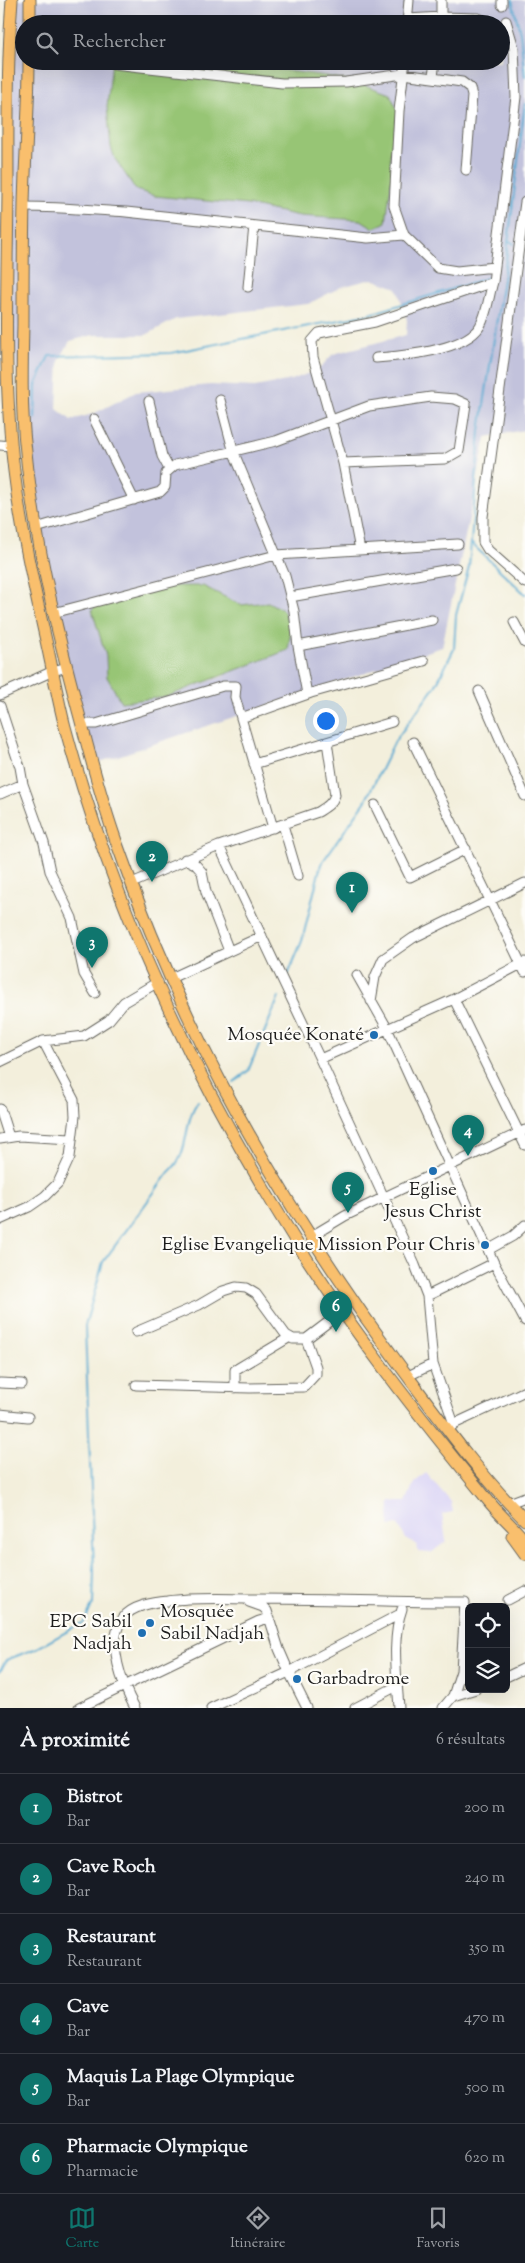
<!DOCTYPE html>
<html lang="fr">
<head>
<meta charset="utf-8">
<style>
	body { margin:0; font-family:"Sorts Mill Goudy",serif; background:#242831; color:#f1f3f6 }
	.controls { position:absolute; right:15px; bottom:15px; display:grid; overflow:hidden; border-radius:8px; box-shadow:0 5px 20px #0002 }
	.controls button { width:45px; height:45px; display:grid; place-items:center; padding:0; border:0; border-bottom:1px solid #363941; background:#171b24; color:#f1f3f6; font:25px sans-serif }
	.you { position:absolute; left:325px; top:720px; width:18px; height:18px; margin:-12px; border:4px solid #fff; border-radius:50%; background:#1a73e8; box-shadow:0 0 0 8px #1a73e833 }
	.badge { display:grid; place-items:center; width:32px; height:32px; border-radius:50%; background:#0f766e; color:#fff; font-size:16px; font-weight:700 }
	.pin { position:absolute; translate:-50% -41px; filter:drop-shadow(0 1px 2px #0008) }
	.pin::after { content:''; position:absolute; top:26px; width:18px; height:15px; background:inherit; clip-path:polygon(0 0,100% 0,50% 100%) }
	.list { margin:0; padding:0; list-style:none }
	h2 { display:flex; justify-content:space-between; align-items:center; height:65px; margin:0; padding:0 20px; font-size:21px }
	h2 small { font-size:16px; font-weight:400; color:#9ea1a6 }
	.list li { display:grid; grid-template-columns:32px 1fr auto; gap:15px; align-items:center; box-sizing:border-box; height:70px; padding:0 20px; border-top:1px solid #363941 }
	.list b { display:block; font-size:19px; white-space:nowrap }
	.list p { margin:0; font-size:16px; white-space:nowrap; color:#9ea1a6 }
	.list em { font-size:16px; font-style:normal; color:#9ea1a6 }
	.icon { flex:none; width:28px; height:28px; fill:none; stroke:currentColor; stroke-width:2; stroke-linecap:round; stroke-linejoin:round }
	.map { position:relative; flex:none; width:525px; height:1708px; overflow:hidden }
	.search { position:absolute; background:#171b24; box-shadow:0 5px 20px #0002; left:15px; right:15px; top:15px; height:55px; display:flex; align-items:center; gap:12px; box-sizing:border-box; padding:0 18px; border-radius:28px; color:#9ea1a6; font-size:19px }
	.sheet { height:485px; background:#171b24 }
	nav { display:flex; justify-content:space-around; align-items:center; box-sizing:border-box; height:70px; border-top:1px solid #363941; background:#171b24; font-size:14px; color:#9ea1a6 }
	nav a { display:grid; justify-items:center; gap:2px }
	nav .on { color:#0f766e }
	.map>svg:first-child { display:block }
	.built { fill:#dcd6f6 }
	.industrial { fill:#c2c2dc; fill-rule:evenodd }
	.grass { fill:#97c574; stroke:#5a7048 }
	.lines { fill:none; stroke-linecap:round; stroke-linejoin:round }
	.stream { stroke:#54a8d0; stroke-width:2 }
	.minor-casing { stroke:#67665f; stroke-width:11 }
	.major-casing { stroke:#67665f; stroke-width:13 }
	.minor { stroke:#fff; stroke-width:9 }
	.major { stroke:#f9bf6d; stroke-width:11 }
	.poi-dot { fill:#1f6fb2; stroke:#fdfcf7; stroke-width:2 }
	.labels { text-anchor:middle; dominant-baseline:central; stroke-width:4.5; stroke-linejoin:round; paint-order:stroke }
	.poi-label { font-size:19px; fill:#1c1c1c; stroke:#fdfcf7; text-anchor:end }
</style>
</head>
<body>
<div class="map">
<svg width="525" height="1708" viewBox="0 0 525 1708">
	<rect width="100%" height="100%" fill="#fdfcf7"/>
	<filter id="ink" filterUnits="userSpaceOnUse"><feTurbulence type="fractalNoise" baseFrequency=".02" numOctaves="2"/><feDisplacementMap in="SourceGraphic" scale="10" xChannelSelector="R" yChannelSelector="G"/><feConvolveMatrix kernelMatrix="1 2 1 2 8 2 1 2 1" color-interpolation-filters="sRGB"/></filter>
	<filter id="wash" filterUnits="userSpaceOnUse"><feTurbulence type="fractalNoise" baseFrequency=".0096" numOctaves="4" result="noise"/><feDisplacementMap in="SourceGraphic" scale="20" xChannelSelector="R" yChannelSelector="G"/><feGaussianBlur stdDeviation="1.12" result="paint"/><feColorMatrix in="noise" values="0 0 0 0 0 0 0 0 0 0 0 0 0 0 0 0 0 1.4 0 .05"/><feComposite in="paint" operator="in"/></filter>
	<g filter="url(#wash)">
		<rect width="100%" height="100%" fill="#f3efdc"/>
		<!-- built -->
		<path class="built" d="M426,1473L451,1502L453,1512L442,1514L446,1541L431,1553L418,1552L417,1545L406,1539L398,1525L389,1526L390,1502H406L414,1483Z"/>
		<!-- industrial -->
		<path class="industrial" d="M14,0H525V430L486,437L442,647L94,764L65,666L26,450L16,366L9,276ZM24,24H501V61H229L359,83L398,111L390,155L392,176L361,220L300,216L248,205L155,196L111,147L107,107L112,61H24ZM372,279L397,288L407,320L406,335L333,354L319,369L292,380L255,387L211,385L136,392L93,414L71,420L57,409L59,361L70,341L93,335H146L176,319L308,304L341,287ZM165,586H203L241,605L268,602L224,676L166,697L122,702L107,677L106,656L92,610Z"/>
		<!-- grass -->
		<path class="grass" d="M112,61H229L265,68L327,76L359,83L390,94L398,111L390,155L392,176L386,222L374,228L361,220L300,216L248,205L155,196L136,190L115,159L111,147L107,107Z
			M165,586H203L241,605L268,602L283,610L291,629L288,650L166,697L121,702L107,677L106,656L92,610L100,600Z"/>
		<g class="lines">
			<!-- stream -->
			<path class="stream" d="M512,0L520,32L525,77
				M508,240L514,244
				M35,419L36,385L49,356L171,353L370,314L491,277
				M471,543L525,594
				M288,975L302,941L321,864L365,802L395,741L436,685L454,649L456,615L469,567L480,431L506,260L525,103
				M234,1082L248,1071L279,997
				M0,1672L6,1660L37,1648L84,1622L93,1604L94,1570L85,1326L103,1262L169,1172C191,1153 182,1124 198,1101"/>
		</g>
	</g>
	<g filter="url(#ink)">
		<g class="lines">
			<defs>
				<path id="minor" d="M502,0V5
					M408,19L441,17V0
					M407,24L409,0
					M440,24L441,17L478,18L489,22
					M114,64L282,83L346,82L403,74L462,82L470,88L472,96L466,170
					M433,77L435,61
					M525,202L483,517V542L488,550L525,583
					M24,207C58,207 92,210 126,212L368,238L404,235L438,268L457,271L494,267
					M404,235L394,206L399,111L405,61
					M248,287L254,226
					M376,358C403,356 465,351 480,326C487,314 489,295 493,282
					M220,400L234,453L285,576L294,611L298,646L307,694
					M149,401L162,456L169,469
					M94,419L134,500
					M0,445L12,446
					M36,528L160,492L165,487L166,473L175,465L276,441L369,406L431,397L455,399L466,404L459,451L445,459L343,463
					M360,550L343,463L313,357L312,341L319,333L375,322L493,282L516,97L514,48L506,21
					M290,597L456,568
					M53,613L276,555L458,544
					M514,622L525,643
					M298,646L432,620
					M479,691L525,796
					M0,695L53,671L67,667
					M0,706L20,767L23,784L44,843L50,871L72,918L84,974L95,993
					M241,718L311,693L424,661
					M82,724H96L223,686H236L235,697L273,828
					M413,742L525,972
					M254,764L392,722
					M0,794L23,784
					M375,805L410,877L466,849
					M283,825L298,876
					M219,846L320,1059L415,1265L427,1296L433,1364L454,1424L449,1429
					M185,859L195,864L202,872L206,892L229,951
					M132,883L219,846L318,812C326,807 332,804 335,795L327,742
					M357,975L387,1028L494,1263L525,1321
					M171,978L262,936
					M454,999L525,1145
					M371,1001L375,977L383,959L413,938L525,883
					M43,1041L84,1036L109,1020L124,1002L158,982
					M320,1059L454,999L525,962
					M0,1062L43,1041L74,1100L75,1116L70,1157L58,1183L45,1196L29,1207L0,1220
					M0,1109L9,1137
					M0,1139L19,1136L71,1139
					M310,1237L345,1216L525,1130
					M488,1250L513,1236L525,1225
					M427,1296L494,1263
					M136,1332L199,1305L223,1291L236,1287L246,1288L256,1294L286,1335L293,1339H306
					M408,1376L433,1364
					M0,1383L22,1384
					M136,1385L250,1388L304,1387L316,1374V1367L306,1339L343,1311
					M235,1388V1370L290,1337
					M0,1414L28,1417
					M454,1424L525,1391
					M506,1501L512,1502L525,1497
					M508,1600L525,1591
					M506,1677L525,1668
					M453,1696L476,1689
					M79,1708L259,1621L270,1618
					M135,1708C123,1686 105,1642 123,1618C131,1606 154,1602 168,1601C196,1597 227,1599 255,1599C325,1599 395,1602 465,1602L461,1671L453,1696L443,1708
					M211,1708L289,1672L279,1649L267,1611L263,1607L249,1602
					M307,1708L289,1672L400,1614
					M355,1708L397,1686
					M399,1708C397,1676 391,1640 402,1609"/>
				<path id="major" d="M12,0C7,65 8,129 8,194C7,286 3,380 14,471C21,530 34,587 47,645C53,672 58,700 65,727C114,909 196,1082 295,1240C353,1333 422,1420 491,1504C502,1517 515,1528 525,1541
					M30,24V0
					M29,61C29,109 25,157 24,205C23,245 23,285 23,325C22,367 21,410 26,452C34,534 53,615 74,695C87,744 99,793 116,841C181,1028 278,1200 395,1359C436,1414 477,1472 525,1520
					M512,1536L525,1554"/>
			</defs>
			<!-- minor casing -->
			<use href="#minor" class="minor-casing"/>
			<!-- major casing -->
			<use href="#major" class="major-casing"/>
			<!-- minor -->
			<use href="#minor" class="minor"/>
			<!-- major -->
			<use href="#major" class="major"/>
		</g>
	</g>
	<!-- markers -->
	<g class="poi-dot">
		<circle cx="374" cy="1035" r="5"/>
		<circle cx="433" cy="1171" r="5"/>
		<circle cx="485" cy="1245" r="5"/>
		<circle cx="150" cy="1623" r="5"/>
		<circle cx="142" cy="1633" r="5"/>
		<circle cx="297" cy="1679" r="5"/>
	</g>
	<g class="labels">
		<!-- poi labels -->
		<g class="poi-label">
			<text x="364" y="1035">Mosquée Konaté</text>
			<text x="433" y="1190" text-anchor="middle">Eglise<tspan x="433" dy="22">Jesus Christ</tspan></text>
			<text x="475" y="1245">Eglise Evangelique Mission Pour Chris</text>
			<text x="160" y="1612" text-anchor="start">Mosquée<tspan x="160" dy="22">Sabil Nadjah</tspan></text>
			<text x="132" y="1622">EPC Sabil<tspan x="132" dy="22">Nadjah</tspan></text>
			<text x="307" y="1679" text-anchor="start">Garbadrome</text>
		</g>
	</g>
</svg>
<div class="controls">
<button><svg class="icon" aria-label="locate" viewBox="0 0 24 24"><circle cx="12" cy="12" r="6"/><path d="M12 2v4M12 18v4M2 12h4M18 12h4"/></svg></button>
<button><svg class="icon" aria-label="layers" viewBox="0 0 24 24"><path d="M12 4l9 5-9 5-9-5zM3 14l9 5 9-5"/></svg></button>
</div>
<div class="you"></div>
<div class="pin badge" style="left:352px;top:913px">1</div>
<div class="pin badge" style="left:152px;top:882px">2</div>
<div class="pin badge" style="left:92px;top:968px">3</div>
<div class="pin badge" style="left:468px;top:1156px">4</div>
<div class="pin badge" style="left:348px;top:1213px">5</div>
<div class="pin badge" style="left:336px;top:1332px">6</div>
<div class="search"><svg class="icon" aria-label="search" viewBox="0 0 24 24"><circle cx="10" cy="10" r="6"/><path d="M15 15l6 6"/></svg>Rechercher</div>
</div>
<section class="sheet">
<h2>À proximité<small>6 résultats</small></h2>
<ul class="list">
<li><span class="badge">1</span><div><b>Bistrot</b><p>Bar</p></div><em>200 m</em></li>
<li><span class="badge">2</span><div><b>Cave Roch</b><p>Bar</p></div><em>240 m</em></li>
<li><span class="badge">3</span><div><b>Restaurant</b><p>Restaurant</p></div><em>350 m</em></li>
<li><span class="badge">4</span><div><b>Cave</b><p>Bar</p></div><em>470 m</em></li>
<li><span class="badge">5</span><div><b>Maquis La Plage Olympique</b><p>Bar</p></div><em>500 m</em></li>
<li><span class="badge">6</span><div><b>Pharmacie Olympique</b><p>Pharmacie</p></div><em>620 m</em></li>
</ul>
</section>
<nav>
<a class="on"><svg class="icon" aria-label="map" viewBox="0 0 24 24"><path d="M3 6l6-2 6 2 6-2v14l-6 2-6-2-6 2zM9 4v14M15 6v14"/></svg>Carte</a>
<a><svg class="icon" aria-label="directions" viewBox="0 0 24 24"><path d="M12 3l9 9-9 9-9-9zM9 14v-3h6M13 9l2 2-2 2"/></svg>Itinéraire</a>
<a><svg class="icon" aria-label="saved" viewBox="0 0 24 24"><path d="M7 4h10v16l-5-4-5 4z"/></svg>Favoris</a>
</nav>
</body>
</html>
